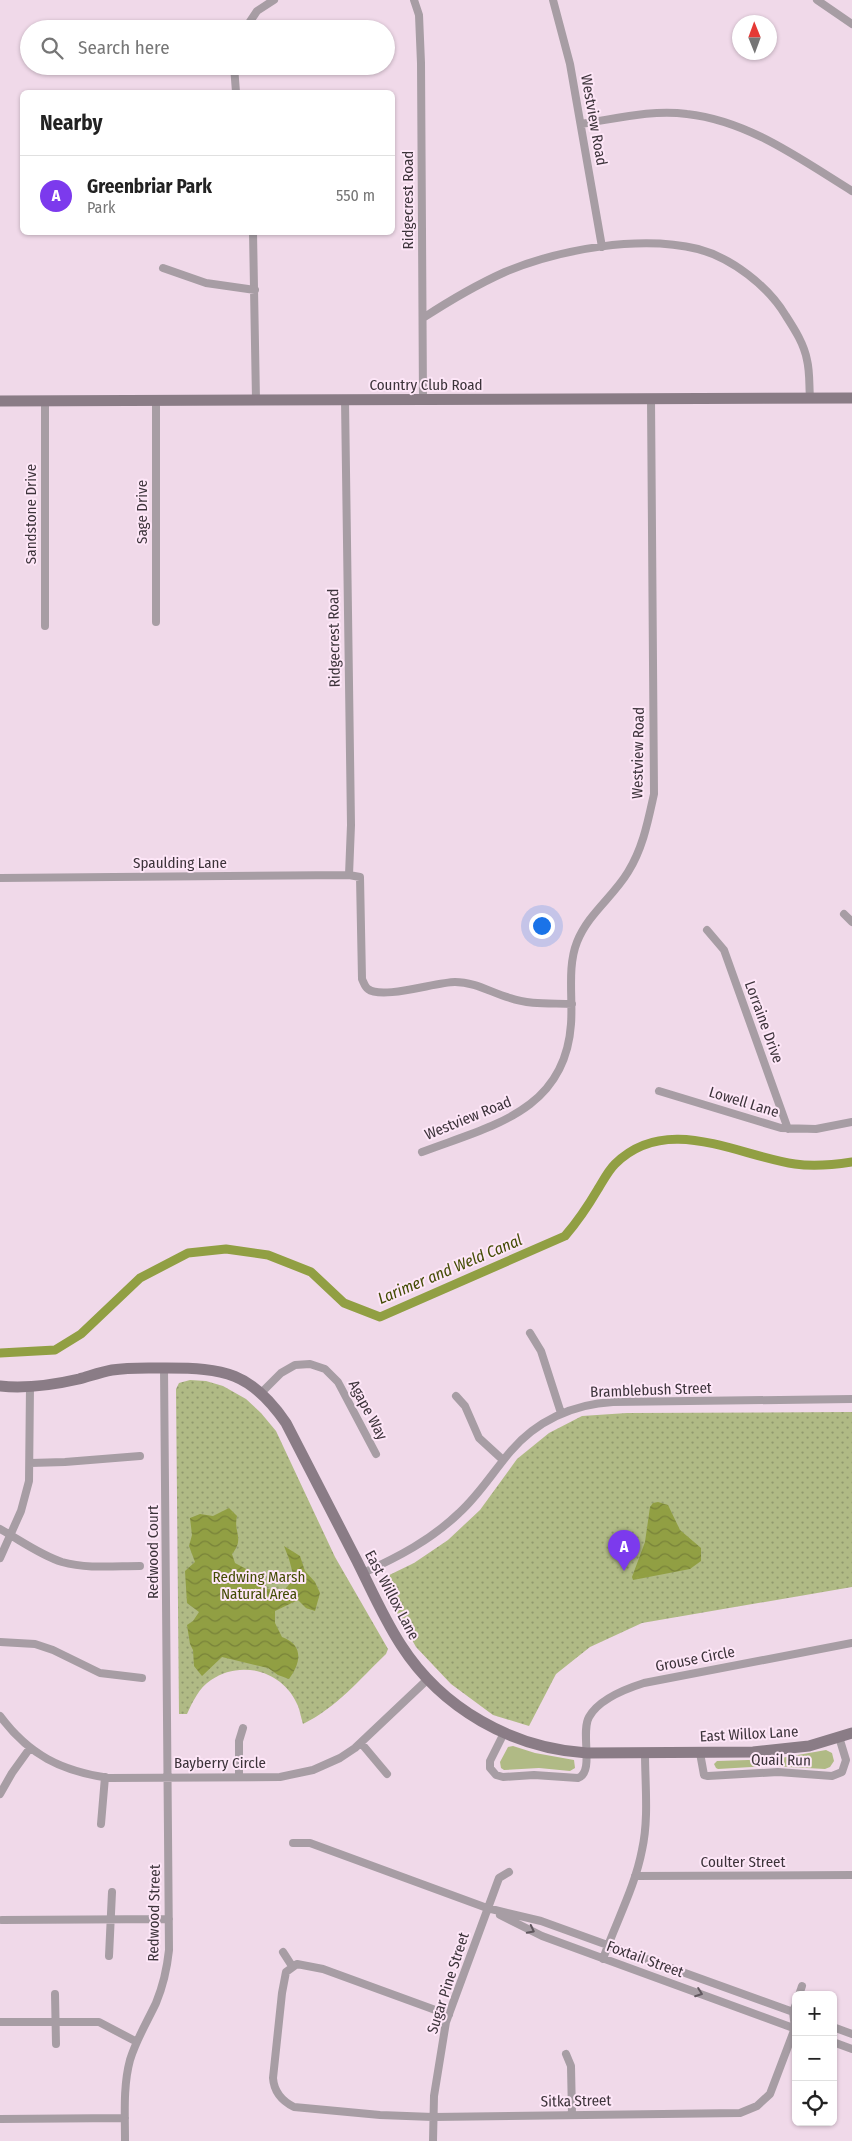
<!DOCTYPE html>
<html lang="en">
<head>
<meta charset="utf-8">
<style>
	body { margin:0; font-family:"Fira Sans Condensed",sans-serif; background:#f6f6f6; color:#222 }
	.controls { position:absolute; right:15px; bottom:15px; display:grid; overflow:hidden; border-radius:8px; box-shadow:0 1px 4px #0004 }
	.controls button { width:45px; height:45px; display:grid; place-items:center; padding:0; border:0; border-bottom:1px solid #e0e0e0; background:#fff; color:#222; font:25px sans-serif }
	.compass { position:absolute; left:732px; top:15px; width:45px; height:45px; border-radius:50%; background:#fff; box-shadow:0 1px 4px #0004; rotate:359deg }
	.you { position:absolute; left:541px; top:925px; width:18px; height:18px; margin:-12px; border:4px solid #fff; border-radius:50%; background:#1a73e8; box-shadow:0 0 0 8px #1a73e833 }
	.badge { display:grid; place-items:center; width:32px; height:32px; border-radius:50%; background:#7c3aed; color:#fff; font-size:16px; font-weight:700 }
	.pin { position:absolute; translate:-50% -41px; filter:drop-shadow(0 1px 2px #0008) }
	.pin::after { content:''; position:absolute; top:26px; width:18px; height:15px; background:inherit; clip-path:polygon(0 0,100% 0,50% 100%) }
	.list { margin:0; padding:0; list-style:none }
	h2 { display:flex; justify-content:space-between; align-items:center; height:65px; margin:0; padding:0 20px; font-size:21px }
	h2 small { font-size:16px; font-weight:400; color:#767676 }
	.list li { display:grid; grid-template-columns:32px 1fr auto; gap:15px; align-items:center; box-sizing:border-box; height:80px; padding:0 20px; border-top:1px solid #e0e0e0 }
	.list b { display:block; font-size:19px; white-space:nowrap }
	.list p { margin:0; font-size:16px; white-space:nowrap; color:#767676 }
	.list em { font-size:16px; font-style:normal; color:#767676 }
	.icon { flex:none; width:28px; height:28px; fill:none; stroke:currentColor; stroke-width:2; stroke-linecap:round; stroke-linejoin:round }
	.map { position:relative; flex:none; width:852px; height:2141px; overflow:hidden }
	.search { position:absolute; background:#fff; box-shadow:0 1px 4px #0004; left:20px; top:20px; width:375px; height:55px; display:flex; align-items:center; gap:12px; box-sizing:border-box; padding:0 18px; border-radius:28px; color:#767676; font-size:19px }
	.panel { position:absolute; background:#fff; box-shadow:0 1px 4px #0004; left:20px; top:90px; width:375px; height:145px; border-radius:8px }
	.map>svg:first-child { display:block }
	.grass { fill:#b0ba85 }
	.park { fill:url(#park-dots) }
	.water { fill:url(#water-waves) }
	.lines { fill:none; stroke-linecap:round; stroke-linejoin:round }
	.canal { stroke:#919f43; stroke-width:9 }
	.street { stroke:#a79da4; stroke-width:8 }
	.secondary { stroke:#8a7c86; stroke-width:11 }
	.oneway { stroke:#61585f }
	.labels { text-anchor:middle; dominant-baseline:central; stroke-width:4; stroke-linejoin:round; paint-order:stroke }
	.street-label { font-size:15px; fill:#3c333a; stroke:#fde6f7 }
	.park-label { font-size:15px; fill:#444c04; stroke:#fde6f7 }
	.water-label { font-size:16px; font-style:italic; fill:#444c04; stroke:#fde6f7 }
</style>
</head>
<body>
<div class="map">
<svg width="852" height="2141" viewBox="0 0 852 2141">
	<defs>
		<pattern id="park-dots" width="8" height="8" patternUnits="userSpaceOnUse" patternTransform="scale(1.25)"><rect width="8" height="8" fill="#b0ba85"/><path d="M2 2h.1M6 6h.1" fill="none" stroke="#90986e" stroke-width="1.8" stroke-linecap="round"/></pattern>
		<pattern id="water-waves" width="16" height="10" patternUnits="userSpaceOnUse" patternTransform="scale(1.25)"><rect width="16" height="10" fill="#919f43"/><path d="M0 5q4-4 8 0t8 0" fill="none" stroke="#788239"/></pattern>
	</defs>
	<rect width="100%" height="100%" fill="#f0d9e9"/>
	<!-- grass -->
	<path class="grass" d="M513,1746L535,1753L574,1760L575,1768L570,1771L539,1768L504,1770L501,1768L500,1762L508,1747Z
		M826,1750L832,1753L834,1761L830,1767L825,1769L770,1766L718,1769L716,1768L714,1764L717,1761L775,1759Z"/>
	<!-- park -->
	<path class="park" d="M190,1380L206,1381L223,1386L246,1399L261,1413L276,1431L335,1557L388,1649L386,1654C360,1679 336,1708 303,1724C301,1718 300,1711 298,1706C284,1671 241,1659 211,1680C199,1688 193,1701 187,1714H179L176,1389L179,1383Z
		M852,1412V1587L642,1623L590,1647L556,1674L529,1726L493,1715L451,1684L416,1647L379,1580L414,1563L448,1540L480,1510L517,1459L549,1433L582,1416L627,1413Z"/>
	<!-- water -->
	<path class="water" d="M658,1502L668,1505L680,1530L701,1548V1561L690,1569L633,1580L632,1577L645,1542L650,1507L653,1503Z
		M229,1508L237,1516C233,1533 245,1538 232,1554L235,1563L263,1578L267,1589L284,1591L294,1578L289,1559L284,1546L300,1556L305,1571L315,1582L320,1593L315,1611L306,1608L298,1600L275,1611V1623L282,1637C304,1645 301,1663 289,1679L278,1675L268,1668L222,1657L202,1676L194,1666L193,1650L190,1644L187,1625L193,1621L199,1612L187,1603L185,1571L195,1562L189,1546L192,1535L190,1518L200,1514L213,1516Z"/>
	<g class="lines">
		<!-- canal -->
		<path class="canal" d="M0,1353L55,1350L81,1334L140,1278L188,1253L226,1249L268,1255L311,1272L344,1303L380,1317L565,1236C578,1221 588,1206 598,1189C603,1181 608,1171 615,1164C666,1113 736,1155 795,1164C814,1167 833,1165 852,1162"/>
		<!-- street -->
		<path class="street" d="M414,0L419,15L421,63L423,400
			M553,0L570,64L602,247
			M817,0L852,24
			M245,29L257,11L274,0
			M234,66L236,92
			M581,124C615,119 652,109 687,114C749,121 800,159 852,191
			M253,232L256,400
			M163,268L206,283L255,290
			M423,318C449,301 476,285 505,272C560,249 640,235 698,249C732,258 768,286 786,316C795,330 804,344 807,360C810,372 809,386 810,398
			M345,400L351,825L349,875
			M45,401V626
			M156,401V622
			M0,878L349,875L360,877L362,979C364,983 365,987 368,989C382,1000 436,982 455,982C475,982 492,993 510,998C530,1005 551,1003 572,1004
			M844,914L852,922
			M707,930L724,950L788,1129
			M659,1091L781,1128L816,1129L852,1122
			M422,1152C490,1126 565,1112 571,1024C573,998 567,967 577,942C588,914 613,897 628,872C643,848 648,821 654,794L651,399
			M530,1333L541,1351L561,1413
			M261,1393L281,1373L295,1365L310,1364L325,1369L338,1382L376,1454
			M456,1396L465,1406L479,1438L503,1460
			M30,1463L65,1462L140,1456
			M0,1529C20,1540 40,1555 62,1562C87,1569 115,1566 140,1566
			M0,1558L21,1511L29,1481L30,1387
			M363,1573C398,1557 431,1540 459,1513C479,1495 493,1472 510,1452C536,1421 573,1404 613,1402L852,1399
			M0,1642L35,1644L53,1650L100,1673L142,1678
			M0,1716C29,1755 61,1771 109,1778L280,1777L313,1770L340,1758L355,1748L428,1679
			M504,1733L490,1761V1768L496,1775L503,1777L534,1775L578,1778C595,1772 580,1733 589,1717C599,1699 625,1689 644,1683L852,1643
			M361,1743L387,1774
			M700,1753L704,1775L708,1776L778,1772L832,1776L842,1772L846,1760L839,1737
			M239,1777V1741L243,1728
			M0,1794L12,1773L30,1748
			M101,1824L105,1777
			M293,1843H310L487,1908L541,1921L796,2013
			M635,1876L852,1875
			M500,1915L542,1936L796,2029
			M2,1920L169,1919
			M283,1952L292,1966
			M109,1956L112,1892
			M603,1959C616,1922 635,1887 642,1850C649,1819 645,1784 645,1753
			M55,1994L56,2044
			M799,1995L802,1986
			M449,2015L323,1969L297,1964L286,1972L282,1993L273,2078C274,2092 282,2101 294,2107L380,2115L433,2117L740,2113L757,2106L770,2094L795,2028L793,2012L796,2004
			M0,2022H99L137,2042
			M833,2027L852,2034
			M833,2042L852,2049
			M566,2054L571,2066L572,2115
			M0,2119L125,2118
			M125,2141C125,2114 123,2086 130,2060C136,2040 147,2022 156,2003C163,1986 167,1969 169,1950L164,1368
			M433,2141L434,2096L446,2022L499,1878L509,1872"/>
		<!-- secondary -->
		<path class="secondary" d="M0,401L852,398
			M0,1386C27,1389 53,1385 79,1379C90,1376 101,1372 112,1370C130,1367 148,1368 166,1368C224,1368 251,1372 286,1423C310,1469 333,1515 357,1561C371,1589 384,1619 401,1645C442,1709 512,1748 587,1753L753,1752L809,1746L852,1733"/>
	</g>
	<!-- one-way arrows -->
	<defs><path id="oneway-chevron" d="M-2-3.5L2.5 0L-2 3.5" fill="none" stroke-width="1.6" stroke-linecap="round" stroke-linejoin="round" transform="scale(1.25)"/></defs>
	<g class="oneway">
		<use href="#oneway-chevron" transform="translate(531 1930) rotate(27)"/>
		<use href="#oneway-chevron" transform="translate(699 1993) rotate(20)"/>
	</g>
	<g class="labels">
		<!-- street labels -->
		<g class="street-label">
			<text transform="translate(594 120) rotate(80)">Westview Road</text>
			<text transform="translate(408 200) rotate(-90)">Ridgecrest Road</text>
			<text x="426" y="385">Country Club Road</text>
			<text transform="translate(142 512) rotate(-90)">Sage Drive</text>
			<text transform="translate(31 514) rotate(-90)">Sandstone Drive</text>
			<text transform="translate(334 638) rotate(-91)">Ridgecrest Road</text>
			<text transform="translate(638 753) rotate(-89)">Westview Road</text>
			<text x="180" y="863">Spaulding Lane</text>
			<text transform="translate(764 1022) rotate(70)">Lorraine Drive</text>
			<text transform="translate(744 1102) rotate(17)">Lowell Lane</text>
			<text transform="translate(468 1118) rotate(-22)">Westview Road</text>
			<text transform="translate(651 1390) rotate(-2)">Bramblebush Street</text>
			<text transform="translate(368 1410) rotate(62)">Agape Way</text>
			<text transform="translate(153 1552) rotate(-90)">Redwood Court</text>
			<text transform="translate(392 1595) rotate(62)">East Willox Lane</text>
			<text transform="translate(695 1659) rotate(-11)">Grouse Circle</text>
			<text transform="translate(749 1734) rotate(-3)">East Willox Lane</text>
			<text transform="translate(781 1760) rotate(1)">Quail Run</text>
			<text x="220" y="1763">Bayberry Circle</text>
			<text x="743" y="1862">Coulter Street</text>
			<text transform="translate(154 1913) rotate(-89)">Redwood Street</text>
			<text transform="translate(645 1959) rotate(20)">Foxtail Street</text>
			<text transform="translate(448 1983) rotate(-72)">Sugar Pine Street</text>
			<text transform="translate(576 2101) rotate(-1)">Sitka Street</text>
		</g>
		<!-- park labels -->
		<g class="park-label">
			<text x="259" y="1577">Redwing Marsh<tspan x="259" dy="17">Natural Area</tspan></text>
		</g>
		<!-- water labels -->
		<g class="water-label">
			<text transform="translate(450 1269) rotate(-23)">Larimer and Weld Canal</text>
		</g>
	</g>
</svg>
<div class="controls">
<button>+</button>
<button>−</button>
<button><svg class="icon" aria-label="locate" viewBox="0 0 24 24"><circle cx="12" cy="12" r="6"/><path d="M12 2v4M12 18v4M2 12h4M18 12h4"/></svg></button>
</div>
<svg class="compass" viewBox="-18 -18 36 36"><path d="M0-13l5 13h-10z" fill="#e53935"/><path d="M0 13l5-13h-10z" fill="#767676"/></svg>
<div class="you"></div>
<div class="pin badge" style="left:624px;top:1571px">A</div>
<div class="search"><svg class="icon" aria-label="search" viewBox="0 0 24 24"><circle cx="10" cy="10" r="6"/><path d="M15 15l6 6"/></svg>Search here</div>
<section class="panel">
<h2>Nearby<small></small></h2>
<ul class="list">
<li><span class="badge">A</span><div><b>Greenbriar Park</b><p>Park</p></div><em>550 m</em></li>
</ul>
</section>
</div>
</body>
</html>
